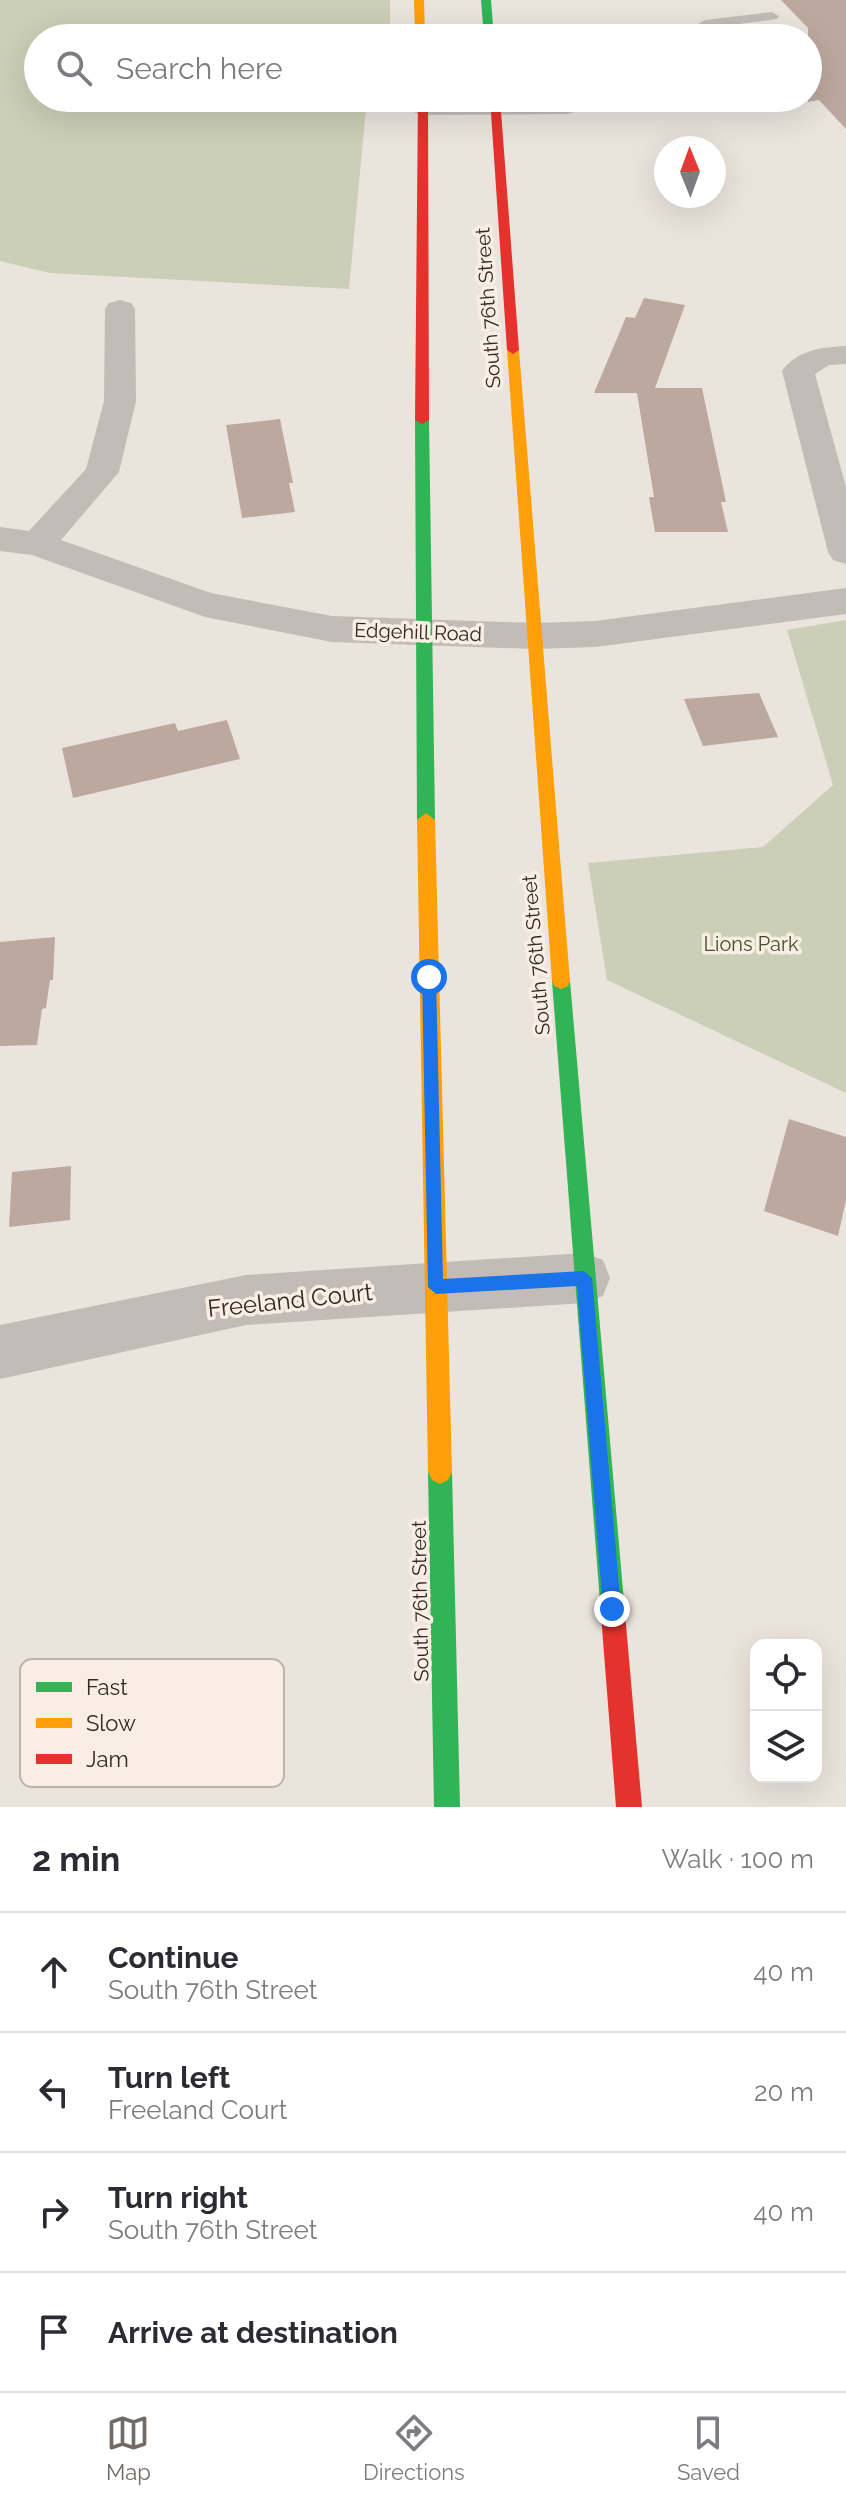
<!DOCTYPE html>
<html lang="en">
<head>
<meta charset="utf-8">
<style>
	body { margin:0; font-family:Raleway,sans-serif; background:#f7f7f7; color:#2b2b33 }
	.controls { position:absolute; right:24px; bottom:24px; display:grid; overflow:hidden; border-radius:16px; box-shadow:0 8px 32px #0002 }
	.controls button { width:72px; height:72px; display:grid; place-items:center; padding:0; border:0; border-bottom:2px solid #e1e1e2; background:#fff; color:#2b2b33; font:40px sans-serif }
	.compass { position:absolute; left:654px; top:136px; width:72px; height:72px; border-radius:50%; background:#fff; box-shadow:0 8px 32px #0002; rotate:359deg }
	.stop { position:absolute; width:24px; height:24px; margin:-18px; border:6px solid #1a73e8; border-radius:50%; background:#fff }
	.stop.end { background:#1a73e8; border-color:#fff; box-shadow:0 2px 8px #0008 }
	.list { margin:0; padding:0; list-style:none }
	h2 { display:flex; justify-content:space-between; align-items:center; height:104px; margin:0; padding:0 32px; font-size:34px }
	h2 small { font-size:26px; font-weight:400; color:#7c7c81 }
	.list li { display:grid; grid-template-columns:52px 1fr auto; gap:24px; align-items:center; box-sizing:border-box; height:120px; padding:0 32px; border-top:2px solid #e1e1e2 }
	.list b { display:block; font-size:30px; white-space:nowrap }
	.list p { margin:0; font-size:26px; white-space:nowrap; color:#7c7c81 }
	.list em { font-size:26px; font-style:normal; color:#7c7c81 }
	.icon { flex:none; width:44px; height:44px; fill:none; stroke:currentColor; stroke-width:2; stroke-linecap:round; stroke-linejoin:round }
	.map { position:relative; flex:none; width:846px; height:1807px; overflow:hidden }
	.search { position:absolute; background:#fff; box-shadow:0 8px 32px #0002; left:24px; right:24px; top:24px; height:88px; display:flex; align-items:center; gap:20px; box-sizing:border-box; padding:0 28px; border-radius:44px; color:#7c7c81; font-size:30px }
	.sheet { height:584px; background:#fff }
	nav { display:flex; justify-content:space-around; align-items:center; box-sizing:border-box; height:112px; border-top:2px solid #e1e1e2; background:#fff; font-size:22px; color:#7c7c81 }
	nav a { display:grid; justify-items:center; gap:4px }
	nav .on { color:#726a65 }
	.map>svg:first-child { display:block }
	.green { fill:#cbcfb7 }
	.building { fill:#bda89f }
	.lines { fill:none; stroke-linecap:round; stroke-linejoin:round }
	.lane { fill:#c3bcb6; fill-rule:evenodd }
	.street { fill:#c3bcb6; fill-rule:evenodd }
	.fast { fill:#30b455; fill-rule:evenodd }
	.slow { fill:#ff9f0a; fill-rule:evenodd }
	.jam { fill:#e5322d; fill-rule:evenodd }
	.route { fill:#1a73e8 }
	.labels { text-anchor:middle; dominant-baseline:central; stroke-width:7; stroke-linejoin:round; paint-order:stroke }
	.street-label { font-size:20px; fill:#322925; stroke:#f8eee3 }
	.park-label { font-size:20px; fill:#41502a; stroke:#f8eee3 }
	.near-street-label { font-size:24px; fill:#322925; stroke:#f8eee3 }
	.key { fill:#f8eee3; stroke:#bdb3aa; stroke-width:2 }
	.key-label { font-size:22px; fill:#322925 }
</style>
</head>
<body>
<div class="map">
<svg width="846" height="1807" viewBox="0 0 846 1807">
	<rect width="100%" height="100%" fill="#eae4dd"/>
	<!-- green -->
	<path class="green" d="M0,0H390V38H38V98H367L349,289L50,273L0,261Z
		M846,620V1093L607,980L588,863L763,847L833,785L787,630Z"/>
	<!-- building -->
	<path class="building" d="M781,0H846V129L819,100L808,102V28Z
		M644,298L685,305L655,388H702L726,502H721L728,532H655L649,497H654L637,393H594L626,317L635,318Z
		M280,419L293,483H289L295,512L242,518L226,425Z
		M759,693L778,737L703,746L684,699Z
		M227,720L240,759L73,798L62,748L175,723L178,731Z
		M55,937L53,980H50L46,1008L42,1009L37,1045L0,1046V942Z
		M789,1119L846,1137V1200L838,1236L764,1211Z
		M71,1166L70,1220L9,1227L12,1172Z"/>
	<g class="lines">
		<!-- lane -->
		<path class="lane" d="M772,12L779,16L777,19L716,27L725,38H710L698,24L705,20Z"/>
		<!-- street -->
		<path class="street" d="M613,98L609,103L567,114L424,115L415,113L411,107L415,101L424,99Z
			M659,98H799L801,101L797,106L788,109L672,106L663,103Z
			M120,300L131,303L135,309L136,401L119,472L61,540L211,593L332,616L534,623L595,621L846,588V614L595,647L534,649L332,642L205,617L32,555L0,551V527L29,531L86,469L104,401L105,309L109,303Z
			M846,346V364L829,365L815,374L846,487V564L833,560L828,552L782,371C797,350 822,347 846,346Z
			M584,1253L603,1260L610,1278L603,1296L584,1303L246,1325L0,1379V1325L246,1275Z"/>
		<!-- fast -->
		<path class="fast" d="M481,0H491L494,38H484Z
			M422,416L429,420L435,820L426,827L417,820L415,420Z
			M561,973L568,976L570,981L624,1602L621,1611L612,1614L603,1611L600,1602L552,981L554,976Z
			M440,1460L448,1464L452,1472L460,1807H434L428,1472L432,1464Z"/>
		<!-- slow -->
		<path class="slow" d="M414,0H424L425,38H415Z
			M513,346L519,350L570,981L568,986L561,989L554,986L552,981L507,350Z
			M426,813L435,820L452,1472L448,1480L440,1484L432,1480L428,1472L417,820Z"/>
		<!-- jam -->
		<path class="jam" d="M418,98H428L429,420L422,424L415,420Z
			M490,98H500L519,350L513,354L507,350Z
			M612,1590L621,1593L624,1602L642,1807H616L600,1602L603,1593Z"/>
	</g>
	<!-- route -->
	<path class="route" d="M429,971L436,977L443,1279L584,1271L592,1278L621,1609L618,1615L612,1617L606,1615L603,1609L577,1286L436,1294L428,1287L422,977Z"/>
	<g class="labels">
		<!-- street labels -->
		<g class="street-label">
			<text transform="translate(488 308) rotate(-94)">South 76th Street</text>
			<text transform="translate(418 632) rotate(2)">Edgehill Road</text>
			<text transform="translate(536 955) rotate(-95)">South 76th Street</text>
			<text transform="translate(420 1601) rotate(-91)">South 76th Street</text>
		</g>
		<!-- park labels -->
		<g class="park-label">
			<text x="751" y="944">Lions Park</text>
		</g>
		<!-- near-street labels -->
		<g class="near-street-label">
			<text transform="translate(290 1300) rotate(-6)">Freeland Court</text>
		</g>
	</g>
	<!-- legend -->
	<rect x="20" y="1659" width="264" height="128" rx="12" class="key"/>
	<rect x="36" y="1682" width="36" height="10" fill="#30b455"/>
	<rect x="36" y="1718" width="36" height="10" fill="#ff9f0a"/>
	<rect x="36" y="1754" width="36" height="10" fill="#e5322d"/>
	<g class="key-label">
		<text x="86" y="1695">Fast</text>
		<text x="86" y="1731">Slow</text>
		<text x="86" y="1767">Jam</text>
	</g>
</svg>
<div class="controls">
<button><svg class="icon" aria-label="locate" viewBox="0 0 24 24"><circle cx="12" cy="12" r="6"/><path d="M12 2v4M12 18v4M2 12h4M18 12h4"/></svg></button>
<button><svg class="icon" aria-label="layers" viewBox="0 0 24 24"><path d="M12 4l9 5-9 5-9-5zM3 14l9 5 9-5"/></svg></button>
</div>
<svg class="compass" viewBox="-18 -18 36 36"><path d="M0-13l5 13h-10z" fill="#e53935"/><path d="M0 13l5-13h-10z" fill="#7c7c81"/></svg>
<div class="stop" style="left:429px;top:977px"></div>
<div class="stop end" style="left:612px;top:1609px"></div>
<div class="search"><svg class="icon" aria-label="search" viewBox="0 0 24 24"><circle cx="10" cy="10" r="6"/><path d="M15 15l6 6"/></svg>Search here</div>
</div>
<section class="sheet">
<h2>2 min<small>Walk · 100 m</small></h2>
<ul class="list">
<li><svg class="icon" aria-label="ahead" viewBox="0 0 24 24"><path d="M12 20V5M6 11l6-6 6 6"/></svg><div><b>Continue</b><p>South 76th Street</p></div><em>40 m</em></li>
<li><svg class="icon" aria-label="left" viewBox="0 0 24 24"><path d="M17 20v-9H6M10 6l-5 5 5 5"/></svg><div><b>Turn left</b><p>Freeland Court</p></div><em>20 m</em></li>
<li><svg class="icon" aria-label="right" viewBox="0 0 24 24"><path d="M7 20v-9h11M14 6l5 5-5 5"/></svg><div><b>Turn right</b><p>South 76th Street</p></div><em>40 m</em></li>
<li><svg class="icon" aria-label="arrive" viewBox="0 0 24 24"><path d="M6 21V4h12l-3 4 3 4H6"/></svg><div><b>Arrive at destination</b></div></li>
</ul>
</section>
<nav>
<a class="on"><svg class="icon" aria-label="map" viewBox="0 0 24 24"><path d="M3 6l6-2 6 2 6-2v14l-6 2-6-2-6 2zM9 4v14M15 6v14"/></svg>Map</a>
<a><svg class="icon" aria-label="directions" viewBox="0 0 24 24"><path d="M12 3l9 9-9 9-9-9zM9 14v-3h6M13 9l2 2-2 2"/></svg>Directions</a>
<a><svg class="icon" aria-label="saved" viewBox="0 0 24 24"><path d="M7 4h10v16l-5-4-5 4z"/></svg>Saved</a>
</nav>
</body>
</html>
